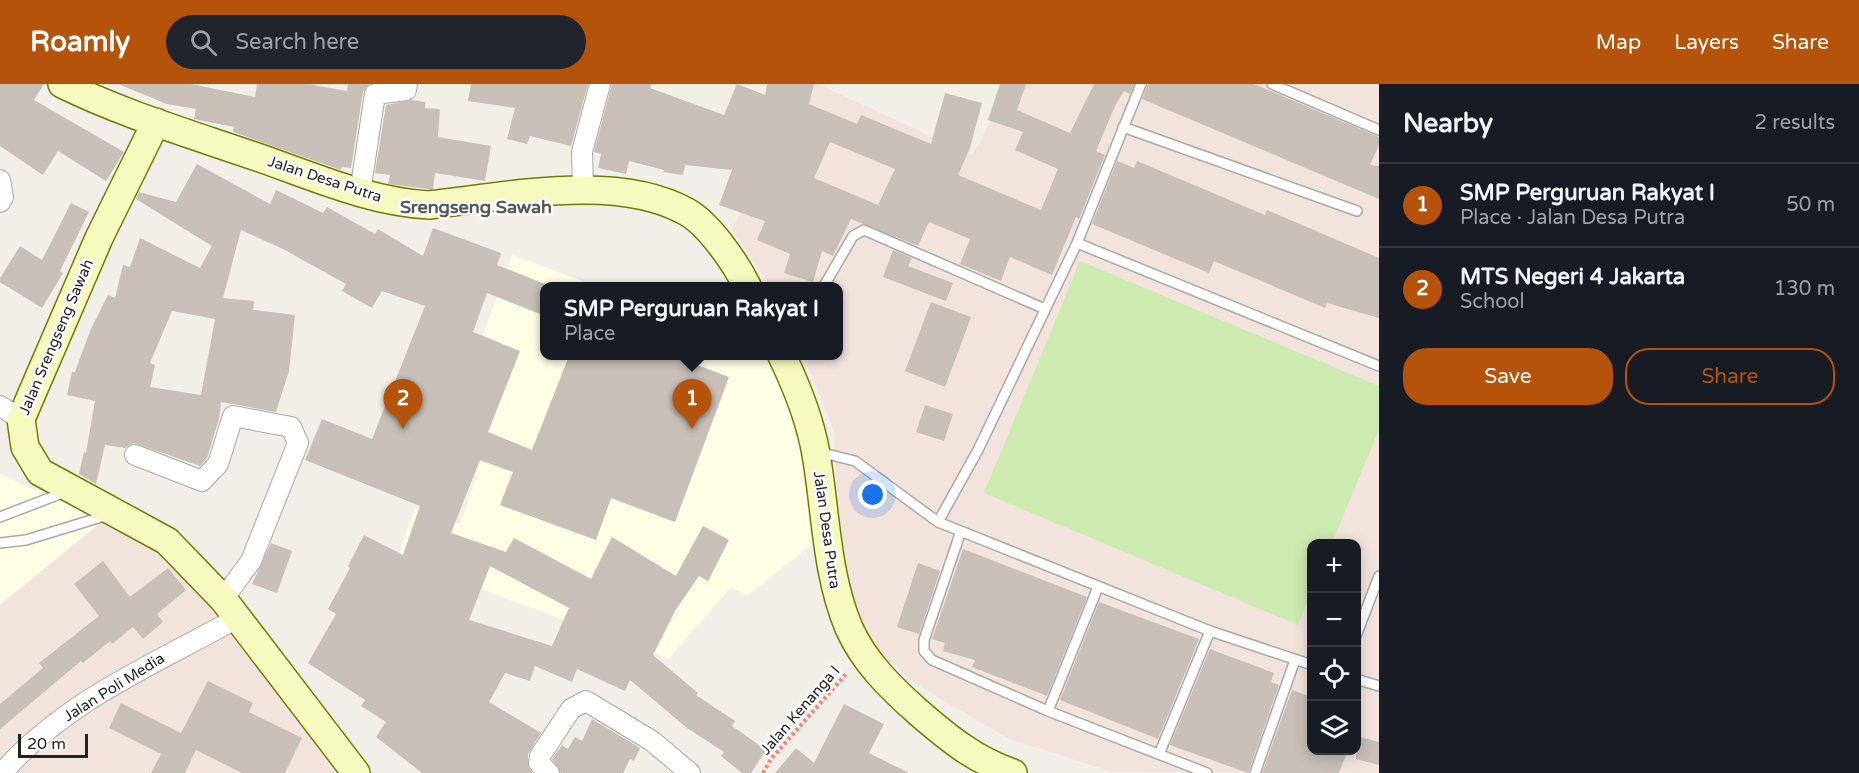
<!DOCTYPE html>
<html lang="en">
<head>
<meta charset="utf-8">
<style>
	body { margin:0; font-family:"Varela Round",sans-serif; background:#20242c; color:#f1f3f6 }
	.controls { position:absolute; right:18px; bottom:18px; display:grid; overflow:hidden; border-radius:12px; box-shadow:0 3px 15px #0003 }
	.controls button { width:54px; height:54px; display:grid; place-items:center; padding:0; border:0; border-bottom:2px solid #363941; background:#171b24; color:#f1f3f6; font:30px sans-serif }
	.scale { position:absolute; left:18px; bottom:15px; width:70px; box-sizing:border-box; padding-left:6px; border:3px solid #222; border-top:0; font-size:16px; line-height:21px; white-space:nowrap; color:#222; -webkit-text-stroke:4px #fff; paint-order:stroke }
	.you { position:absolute; left:873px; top:411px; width:21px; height:21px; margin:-15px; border:4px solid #fff; border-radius:50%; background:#1a73e8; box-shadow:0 0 0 9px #1a73e833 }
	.badge { display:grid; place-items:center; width:39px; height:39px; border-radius:50%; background:#b45309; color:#fff; font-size:20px; font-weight:700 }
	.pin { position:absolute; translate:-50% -50px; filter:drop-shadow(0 2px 3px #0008) }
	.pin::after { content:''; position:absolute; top:32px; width:21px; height:18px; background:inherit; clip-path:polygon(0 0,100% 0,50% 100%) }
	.popup { position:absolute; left:540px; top:198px; width:303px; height:78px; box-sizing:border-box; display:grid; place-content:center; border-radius:12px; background:#171b24; filter:drop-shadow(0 2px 4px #0005); font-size:20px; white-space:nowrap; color:#9ea1a6 }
	.popup b { font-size:22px; color:#f1f3f6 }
	.popup::after { content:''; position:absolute; left:50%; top:100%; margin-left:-12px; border:12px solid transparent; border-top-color:#171b24 }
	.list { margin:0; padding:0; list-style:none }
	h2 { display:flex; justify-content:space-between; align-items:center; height:78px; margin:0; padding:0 24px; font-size:26px }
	h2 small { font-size:20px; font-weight:400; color:#9ea1a6 }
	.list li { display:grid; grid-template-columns:39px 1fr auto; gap:18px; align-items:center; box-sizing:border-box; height:84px; padding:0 24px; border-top:2px solid #363941 }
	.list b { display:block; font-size:22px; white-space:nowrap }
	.list p { margin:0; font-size:20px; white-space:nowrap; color:#9ea1a6 }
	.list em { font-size:20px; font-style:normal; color:#9ea1a6 }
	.actions { display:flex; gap:12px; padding:18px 24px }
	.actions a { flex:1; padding:14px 0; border:2px solid #b45309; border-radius:24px; text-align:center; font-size:21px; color:#b45309 }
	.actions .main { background:#b45309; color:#fff }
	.icon { flex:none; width:33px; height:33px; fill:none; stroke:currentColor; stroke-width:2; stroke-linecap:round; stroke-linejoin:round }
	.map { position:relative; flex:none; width:1379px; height:689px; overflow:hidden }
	header { display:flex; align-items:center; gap:36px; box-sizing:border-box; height:84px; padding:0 30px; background:#b45309; color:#fff }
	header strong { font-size:28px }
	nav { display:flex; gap:33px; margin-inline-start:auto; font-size:21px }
	.search { width:420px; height:54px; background:#20242c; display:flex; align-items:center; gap:15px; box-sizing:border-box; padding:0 21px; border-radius:33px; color:#9ea1a6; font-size:22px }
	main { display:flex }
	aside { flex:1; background:#171b24 }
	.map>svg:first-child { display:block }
	.education { fill:#ffffe5 }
	.military { fill:#f3e3dd; fill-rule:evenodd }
	.grass { fill:#cdebb0 }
	.building { fill:#c7bfb8; fill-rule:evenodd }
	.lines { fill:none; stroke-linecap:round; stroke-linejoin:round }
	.lane-casing { stroke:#a9a9a9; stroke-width:12 }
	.street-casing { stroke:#a9a9a9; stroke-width:22 }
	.secondary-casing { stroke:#707d05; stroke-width:30 }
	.path { stroke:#fa8072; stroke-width:4; stroke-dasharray:3 3; stroke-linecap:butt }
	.lane { stroke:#fff; stroke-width:9 }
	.street { stroke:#fff; stroke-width:20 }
	.secondary { stroke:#f7fabf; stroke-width:27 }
	.labels { text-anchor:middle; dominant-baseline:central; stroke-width:5; stroke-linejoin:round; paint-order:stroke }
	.street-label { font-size:15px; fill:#222; stroke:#fff }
	.quarter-label { font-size:18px; font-weight:bold; fill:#555; stroke:#fff }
</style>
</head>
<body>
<header>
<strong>Roamly</strong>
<div class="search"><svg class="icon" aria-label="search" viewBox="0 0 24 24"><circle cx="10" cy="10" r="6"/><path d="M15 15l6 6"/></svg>Search here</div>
<nav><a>Map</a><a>Layers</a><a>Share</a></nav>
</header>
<main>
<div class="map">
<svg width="1379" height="689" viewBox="0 0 1379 689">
	<rect width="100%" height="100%" fill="#f2efe9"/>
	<!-- education -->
	<path class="education" d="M512,171L596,202H545V272H781L817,456L747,512L731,503L669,575L397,474L415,424L460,440L477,392L437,376Z
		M0,390L103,437L0,521Z"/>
	<!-- military -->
	<path class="military" d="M810,0H818L972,71L1012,0H1379V689L1112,688L1009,655L914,599L861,551L839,487L834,347L804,272H839V202H770L732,145ZM1312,460H1356V666H1312Z
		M103,437L160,459L210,515L334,689H0V521Z"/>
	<!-- grass -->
	<path class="grass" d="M1080,177L1379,302V346L1332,459L1312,460L1311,508L1298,541L984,409Z"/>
	<!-- building -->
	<path class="building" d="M0,0H44L34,16L124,68L106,97L58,67L43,91L0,62Z
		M118,0H191L255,13L257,0H307L347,7L348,0H369L363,8L351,84L342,83L341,86L233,48L234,43L194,35L196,25L167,20Z
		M471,0H588L571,62L530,52L527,60L507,55L515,24L468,17Z
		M612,0H652L650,4L724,31L737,0L765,11L767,0H814L809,20L857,40L861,31L931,60L945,9L982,19L970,64L958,91L1041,126L1058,85L1015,66L1023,48L988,36L1000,0H1026L1017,26L1070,49L1094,0H1134L1130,10L1124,7L1115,22L1096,67L1105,71L1079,135L1076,133L1052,191L1010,173L1001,197L960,180L970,155L929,138L918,162L851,135L833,172L822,167L813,198L784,189L790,170L757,156L765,137L719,121L732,86L685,81L683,91L663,88L664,86L629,77L626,90L598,84L601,70L594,68ZM830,58L895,85L878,121L814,94Z
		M1148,0H1254L1379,53V61L1370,81L1379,82V115L1142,15Z
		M411,16L425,18V24L440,25L438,53L491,62L485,97L435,89L433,105H429L388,100L390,91L375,89L386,21Z
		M1117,77L1134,84L1137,77L1265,131L1267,126L1379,174V234L1327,219L1325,224L1214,177L1209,189L1092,140Z
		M197,80L270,120L276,106L323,129L327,123L375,150L378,145L423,172L433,144L501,169L497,181L545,200V232L487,209L473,248L520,267L488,348L532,366L569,272H673L729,293L675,438L611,414L596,456L500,421L513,388L480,376L451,449L506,468L514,454L591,495L612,453L676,492L703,442L729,456L708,497L699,492L675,527L653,571L698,609L696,611L735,637L732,642L766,666L751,689H742L721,672L724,668L687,644L630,596L625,607L577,585L572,598L535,582L530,597L505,589L489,618L541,649L528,670V682L532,689H422L376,653L386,638L361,622L365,616L308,579L336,530L328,525L350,484L348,482L364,451L403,471L420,422L305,376L322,335L372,355L425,222L382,207L372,224L342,207L346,200L283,165L241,146L223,214L254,217L253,226L295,231L289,287L276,328L221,318L219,335L207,374L200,382L134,359L125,364L105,361L96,400L79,390L84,368L86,369L95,317L67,311L72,288H75L90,247L108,211L115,214L123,181L130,183L140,154L200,184L212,162L136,115L139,108L176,118ZM172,227L215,235L201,311L150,303L155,281L150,279ZM490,482L569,524L552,562L469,536Z
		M71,119L89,128L60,187L63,189L42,224L0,198V194L20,162L42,176Z
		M893,166L912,174L908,182L953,199L946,217L883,193Z
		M931,218L971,233L945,303L905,287Z
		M925,321L953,330L944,357L916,348Z
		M271,459L292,467L277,509L252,500Z
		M963,465L1087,513L1047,612L972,583L975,576L943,567L945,559L932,555Z
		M103,477L130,513L168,484L186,506L157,530L163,538L143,555L133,543L112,560L110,557L83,579L81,577L0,645V620L43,584L39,579L99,532L74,500Z
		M918,479L940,487L919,550L897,543Z
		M1099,518L1199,555L1158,655L1060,616Z
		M1210,565L1274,589L1271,598L1279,601L1248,689L1170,661Z
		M208,597L253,619L249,628L302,654L285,689H242L196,666L185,689H151L161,670L109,644L121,619L181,649Z
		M1292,606L1311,613V666H1348L1339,689H1262Z
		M844,620L884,640L869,669L909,689H775L796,664L814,679Z
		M592,635L640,664L634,677L630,675L623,689H561L552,675L562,661L568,665L575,653L582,657Z
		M1356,652L1379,658V681L1356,675Z"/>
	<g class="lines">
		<defs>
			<path id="lane" d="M1141,0L1077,159L1379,282
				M1272,0L1379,46
				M1123,43L1357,127
				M824,202L853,152L864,146L1045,225
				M819,368L855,377L938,438L1210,547L1312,581
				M0,433L65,408
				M938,438L978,366L1077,159
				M961,447L924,556V567L932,576L1048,627L1207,689
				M0,459L26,456L108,431
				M1356,552L1379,492
				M1356,595L1379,602
				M1048,627L1098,503
				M1160,668L1210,547
				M1255,689L1295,576"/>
			<path id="street" d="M0,96L3,113L0,118
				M583,104L582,68L600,0
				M360,108L375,10L406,6L407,0
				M0,322L21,335
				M135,371L202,397L218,380L233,332L291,343L298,359L251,477L223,515
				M2,689C66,616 155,580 237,534
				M549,689L539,679L540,672L571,625L586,617L652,657L690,689"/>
			<path id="secondary" d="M62,0C123,30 190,50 254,72C310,91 369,118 429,121C506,113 617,88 687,128C710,141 736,180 747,202
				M156,38L99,154L21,335L25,363L40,388L167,457L223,515L356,689
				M782,272C797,303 810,335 816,370C826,428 826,490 849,544C864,578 891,604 918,628C948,654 976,677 1013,689"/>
		</defs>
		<!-- lane casing -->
		<use href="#lane" class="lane-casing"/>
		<!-- street casing -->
		<use href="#street" class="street-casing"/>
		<!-- secondary casing -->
		<use href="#secondary" class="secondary-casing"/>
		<!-- path -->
		<path class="path" d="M763,689L771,675L847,589"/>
		<!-- lane -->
		<use href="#lane" class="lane"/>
		<!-- street -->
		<use href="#street" class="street"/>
		<!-- secondary -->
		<use href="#secondary" class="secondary"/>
	</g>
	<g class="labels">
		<!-- street labels -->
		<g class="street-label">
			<text transform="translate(325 95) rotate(18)">Jalan Desa Putra</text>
			<text transform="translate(56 253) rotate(-67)">Jalan Srengseng Sawah</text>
			<text transform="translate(827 446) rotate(82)">Jalan Desa Putra</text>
			<text transform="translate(114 603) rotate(-32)">Jalan Poli Media</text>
			<text transform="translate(800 626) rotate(-49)">Jalan Kenanga I</text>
		</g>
		<!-- quarter labels -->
		<g class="quarter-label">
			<text x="476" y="123">Srengseng Sawah</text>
		</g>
	</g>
</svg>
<div class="controls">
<button>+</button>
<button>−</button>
<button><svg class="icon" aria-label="locate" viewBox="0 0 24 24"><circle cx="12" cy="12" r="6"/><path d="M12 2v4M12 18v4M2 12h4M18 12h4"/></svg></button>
<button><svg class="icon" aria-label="layers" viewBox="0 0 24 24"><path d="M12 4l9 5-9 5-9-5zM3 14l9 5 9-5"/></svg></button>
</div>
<div class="scale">20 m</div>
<div class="you"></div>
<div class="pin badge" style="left:692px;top:345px">1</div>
<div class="popup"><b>SMP Perguruan Rakyat I</b>Place</div>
<div class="pin badge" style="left:403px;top:345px">2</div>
</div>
<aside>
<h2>Nearby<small>2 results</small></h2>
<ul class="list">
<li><span class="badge">1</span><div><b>SMP Perguruan Rakyat I</b><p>Place · Jalan Desa Putra</p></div><em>50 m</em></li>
<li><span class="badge">2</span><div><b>MTS Negeri 4 Jakarta</b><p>School</p></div><em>130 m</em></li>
</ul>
<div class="actions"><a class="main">Save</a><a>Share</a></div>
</aside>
</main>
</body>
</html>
